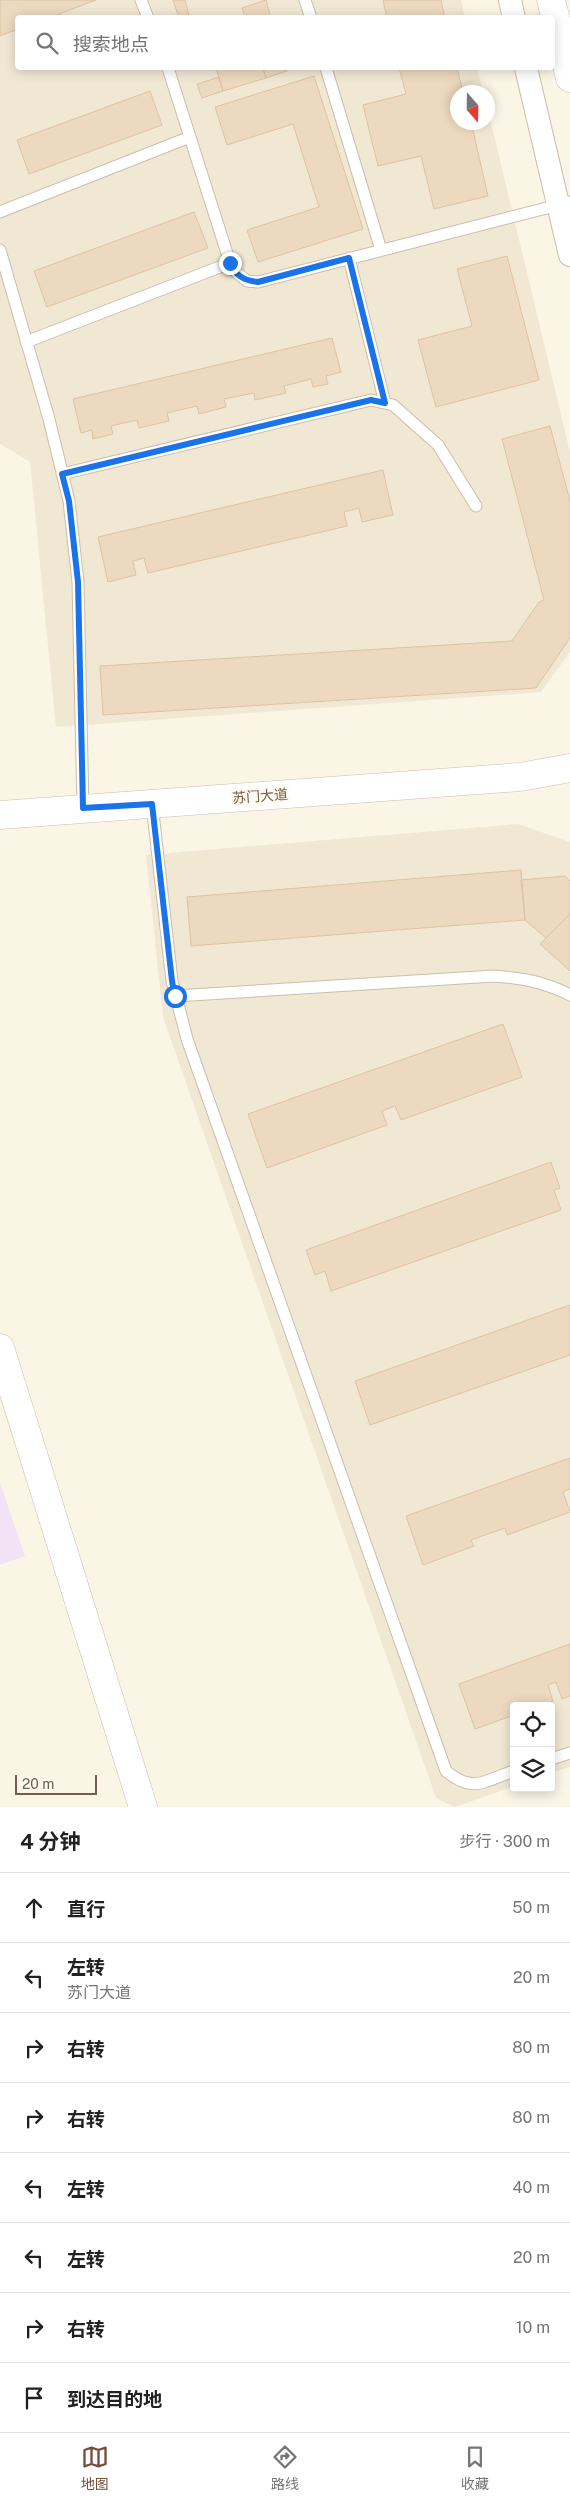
<!DOCTYPE html>
<html lang="zh">
<head>
<meta charset="utf-8">
<style>
	body { margin:0; font-family:"Public Sans","Noto Sans SC",sans-serif; background:#f2f2f2; color:#202124 }
	.controls { position:absolute; right:15px; bottom:15px; display:grid; overflow:hidden; border-radius:5px; box-shadow:0 2px 12px #0003 }
	.controls button { width:45px; height:45px; display:grid; place-items:center; padding:0; border:0; border-bottom:1px solid #e0e0e0; background:#fff; color:#202124; font:25px sans-serif }
	.compass { position:absolute; left:450px; top:85px; width:45px; height:45px; border-radius:50%; background:#fff; box-shadow:0 2px 12px #0003; rotate:160deg }
	.scale { position:absolute; left:15px; bottom:12px; width:82px; box-sizing:border-box; padding-left:5px; border:2px solid #705f4c; border-top:0; font-size:14px; line-height:18px; white-space:nowrap; color:#705f4c; -webkit-text-stroke:4px #fdf9ea; paint-order:stroke }
	.stop { position:absolute; width:15px; height:15px; margin:-11px; border:4px solid #1a73e8; border-radius:50%; background:#fff }
	.stop.end { background:#1a73e8; border-color:#fff; box-shadow:0 1px 5px #0008 }
	.list { margin:0; padding:0; list-style:none }
	h2 { display:flex; justify-content:space-between; align-items:center; height:65px; margin:0; padding:0 20px; font-size:21px }
	h2 small { font-size:16px; font-weight:400; color:#757577 }
	.list li { display:grid; grid-template-columns:32px 1fr auto; gap:15px; align-items:center; box-sizing:border-box; height:70px; padding:0 20px; border-top:1px solid #e0e0e0 }
	.list b { display:block; font-size:19px; white-space:nowrap }
	.list p { margin:0; font-size:16px; white-space:nowrap; color:#757577 }
	.list em { font-size:16px; font-style:normal; color:#757577 }
	.icon { flex:none; width:28px; height:28px; fill:none; stroke:currentColor; stroke-width:2; stroke-linecap:round; stroke-linejoin:round }
	.map { position:relative; flex:none; width:570px; height:1807px; overflow:hidden }
	.search { position:absolute; background:#fff; box-shadow:0 2px 12px #0003; left:15px; right:15px; top:15px; height:55px; display:flex; align-items:center; gap:12px; box-sizing:border-box; padding:0 18px; border-radius:5px; color:#757577; font-size:19px }
	.sheet { height:625px; background:#fff }
	nav { display:flex; justify-content:space-around; align-items:center; box-sizing:border-box; height:70px; border-top:1px solid #e0e0e0; background:#fff; font-size:14px; color:#757577 }
	nav a { display:grid; justify-items:center; gap:2px }
	nav .on { color:#734f3a }
	.map>svg:first-child { display:block }
	.residential { fill:#f1e8d4 }
	.education { fill:#f2e2f6 }
	.building { fill:#edd9bf; stroke:#dec2a1 }
	.lines { fill:none; stroke-linecap:round; stroke-linejoin:round }
	.service-casing { stroke:#cabeac; stroke-width:13 }
	.minor-casing { stroke:#cabeac; stroke-width:24 }
	.tertiary-casing { stroke:#cabeac; stroke-width:29 }
	.secondary-casing { stroke:#cdbfaa; stroke-width:29 }
	.service { stroke:#fff; stroke-width:11 }
	.minor { stroke:#fff; stroke-width:22 }
	.tertiary { stroke:#fff; stroke-width:28 }
	.secondary { stroke:#fff; stroke-width:28 }
	.route { stroke:#1a73e8; stroke-width:6 }
	.labels { text-anchor:middle; dominant-baseline:central; stroke-width:4; stroke-linejoin:round; paint-order:stroke }
	.street-label { font-size:14px; fill:#705f4c; stroke:#fdf9ea }
</style>
</head>
<body>
<div class="map">
<svg width="570" height="1807" viewBox="0 0 570 1807">
	<rect width="100%" height="100%" fill="#faf5e5"/>
	<!-- residential -->
	<path class="residential" d="M0,0H461L465,17L18,18V68H477L483,92H458V122H488V110L570,452V652L541,692L56,727L30,462L0,444Z
		M518,824L570,842V1767L551,1773V1706H514V1786L455,1807L436,1798L163,1017L146,855Z"/>
	<!-- education -->
	<path class="education" d="M0,1483L25,1556L0,1565Z"/>
	<!-- building -->
	<path class="building" d="M0,0H96L49,18H18V29L0,36Z
		M173,0H185L189,15L179,18Z
		M266,0L271,18H245L242,8Z
		M383,0H441L445,18H387Z
		M216,68H263L266,78L223,91Z
		M263,68H286L287,71L266,78Z
		M399,68H457L463,92H458V122H471L488,196L434,209L421,156L378,166L363,105L406,94Z
		M314,76L363,229L258,262L247,230L319,207L293,124L227,145L215,107Z
		M219,77L223,91L202,98L197,84Z
		M150,91L162,125L29,174L17,140Z
		M194,212L208,248L47,307L34,271Z
		M507,256L539,380L436,407L418,340L472,326L457,269Z
		M332,338L341,372L326,376L328,384L313,387L311,379L284,386L286,393L255,400L254,393L224,399L226,407L199,414L197,406L167,413L169,421L139,428L137,420L111,426L113,434L93,439L92,430L81,433L73,399Z
		M550,426L570,501V638L536,688L103,715L100,666L512,641L539,602L544,600L502,439Z
		M383,470L393,515L362,522L359,508L344,512L347,526L148,573L144,558L133,561L136,575L108,582L98,537Z
		M521,870L525,920L191,946L187,897Z
		M565,876L570,881V914L546,938L525,920L521,880Z
		M570,914V971L540,944Z
		M503,1024L522,1077L401,1120L395,1106L382,1111L387,1125L267,1168L248,1114Z
		M551,1162L560,1188L554,1190L561,1210L331,1291L325,1271L315,1275L306,1250Z
		M570,1305V1355L370,1425L355,1381Z
		M570,1458V1489L563,1492L570,1512L507,1535L505,1528L471,1540L474,1546L423,1565L406,1516Z
		M570,1644V1696L562,1699L556,1682L548,1685L553,1701L541,1706H514V1715L475,1729L459,1684Z"/>
	<g class="lines">
		<defs>
			<path id="service" d="M141,0L148,18
				M305,0L311,18
				M168,68L232,269L247,281L258,282L570,202
				M326,68L381,250
				M0,212L190,137
				M0,250L49,419L69,501L78,582L83,808
				M349,258L385,403
				M26,342L230,263
				M62,474L371,400L393,405L438,445L476,506
				M152,804L172,981L187,1039L446,1771C474,1794 483,1781 514,1771
				M175,996L494,976C522,978 545,982 570,995
				M551,1759L570,1753"/>
			<path id="minor" d="M510,0L514,18
				M526,68L570,255"/>
			<path id="tertiary" d="M0,1348L143,1807"/>
			<path id="secondary" d="M551,0L570,78
				M0,815L520,777L570,768"/>
		</defs>
		<!-- service casing -->
		<use href="#service" class="service-casing"/>
		<!-- minor casing -->
		<use href="#minor" class="minor-casing"/>
		<!-- tertiary casing -->
		<use href="#tertiary" class="tertiary-casing"/>
		<!-- secondary casing -->
		<use href="#secondary" class="secondary-casing"/>
		<!-- service -->
		<use href="#service" class="service"/>
		<!-- minor -->
		<use href="#minor" class="minor"/>
		<!-- tertiary -->
		<use href="#tertiary" class="tertiary"/>
		<!-- secondary -->
		<use href="#secondary" class="secondary"/>
	</g>
	<g class="lines">
		<!-- route -->
		<path class="route" d="M175,996L172,981L152,804L83,808L78,582L69,501L62,474L371,400L385,403L349,258L258,282C246,281 235,276 230,263"/>
	</g>
	<g class="labels">
		<!-- street labels -->
		<g class="street-label">
			<text transform="translate(260 796) rotate(-4)">苏门大道</text>
		</g>
	</g>
</svg>
<div class="controls">
<button><svg class="icon" aria-label="locate" viewBox="0 0 24 24"><circle cx="12" cy="12" r="6"/><path d="M12 2v4M12 18v4M2 12h4M18 12h4"/></svg></button>
<button><svg class="icon" aria-label="layers" viewBox="0 0 24 24"><path d="M12 4l9 5-9 5-9-5zM3 14l9 5 9-5"/></svg></button>
</div>
<svg class="compass" viewBox="-18 -18 36 36"><path d="M0-13l5 13h-10z" fill="#e53935"/><path d="M0 13l5-13h-10z" fill="#757577"/></svg>
<div class="scale">20 m</div>
<div class="stop" style="left:175px;top:996px"></div>
<div class="stop end" style="left:230px;top:263px"></div>
<div class="search"><svg class="icon" aria-label="search" viewBox="0 0 24 24"><circle cx="10" cy="10" r="6"/><path d="M15 15l6 6"/></svg>搜索地点</div>
</div>
<section class="sheet">
<h2>4 分钟<small>步行 · 300 m</small></h2>
<ul class="list">
<li><svg class="icon" aria-label="ahead" viewBox="0 0 24 24"><path d="M12 20V5M6 11l6-6 6 6"/></svg><div><b>直行</b></div><em>50 m</em></li>
<li><svg class="icon" aria-label="left" viewBox="0 0 24 24"><path d="M17 20v-9H6M10 6l-5 5 5 5"/></svg><div><b>左转</b><p>苏门大道</p></div><em>20 m</em></li>
<li><svg class="icon" aria-label="right" viewBox="0 0 24 24"><path d="M7 20v-9h11M14 6l5 5-5 5"/></svg><div><b>右转</b></div><em>80 m</em></li>
<li><svg class="icon" aria-label="right" viewBox="0 0 24 24"><path d="M7 20v-9h11M14 6l5 5-5 5"/></svg><div><b>右转</b></div><em>80 m</em></li>
<li><svg class="icon" aria-label="left" viewBox="0 0 24 24"><path d="M17 20v-9H6M10 6l-5 5 5 5"/></svg><div><b>左转</b></div><em>40 m</em></li>
<li><svg class="icon" aria-label="left" viewBox="0 0 24 24"><path d="M17 20v-9H6M10 6l-5 5 5 5"/></svg><div><b>左转</b></div><em>20 m</em></li>
<li><svg class="icon" aria-label="right" viewBox="0 0 24 24"><path d="M7 20v-9h11M14 6l5 5-5 5"/></svg><div><b>右转</b></div><em>10 m</em></li>
<li><svg class="icon" aria-label="arrive" viewBox="0 0 24 24"><path d="M6 21V4h12l-3 4 3 4H6"/></svg><div><b>到达目的地</b></div></li>
</ul>
</section>
<nav>
<a class="on"><svg class="icon" aria-label="map" viewBox="0 0 24 24"><path d="M3 6l6-2 6 2 6-2v14l-6 2-6-2-6 2zM9 4v14M15 6v14"/></svg>地图</a>
<a><svg class="icon" aria-label="directions" viewBox="0 0 24 24"><path d="M12 3l9 9-9 9-9-9zM9 14v-3h6M13 9l2 2-2 2"/></svg>路线</a>
<a><svg class="icon" aria-label="saved" viewBox="0 0 24 24"><path d="M7 4h10v16l-5-4-5 4z"/></svg>收藏</a>
</nav>
</body>
</html>
